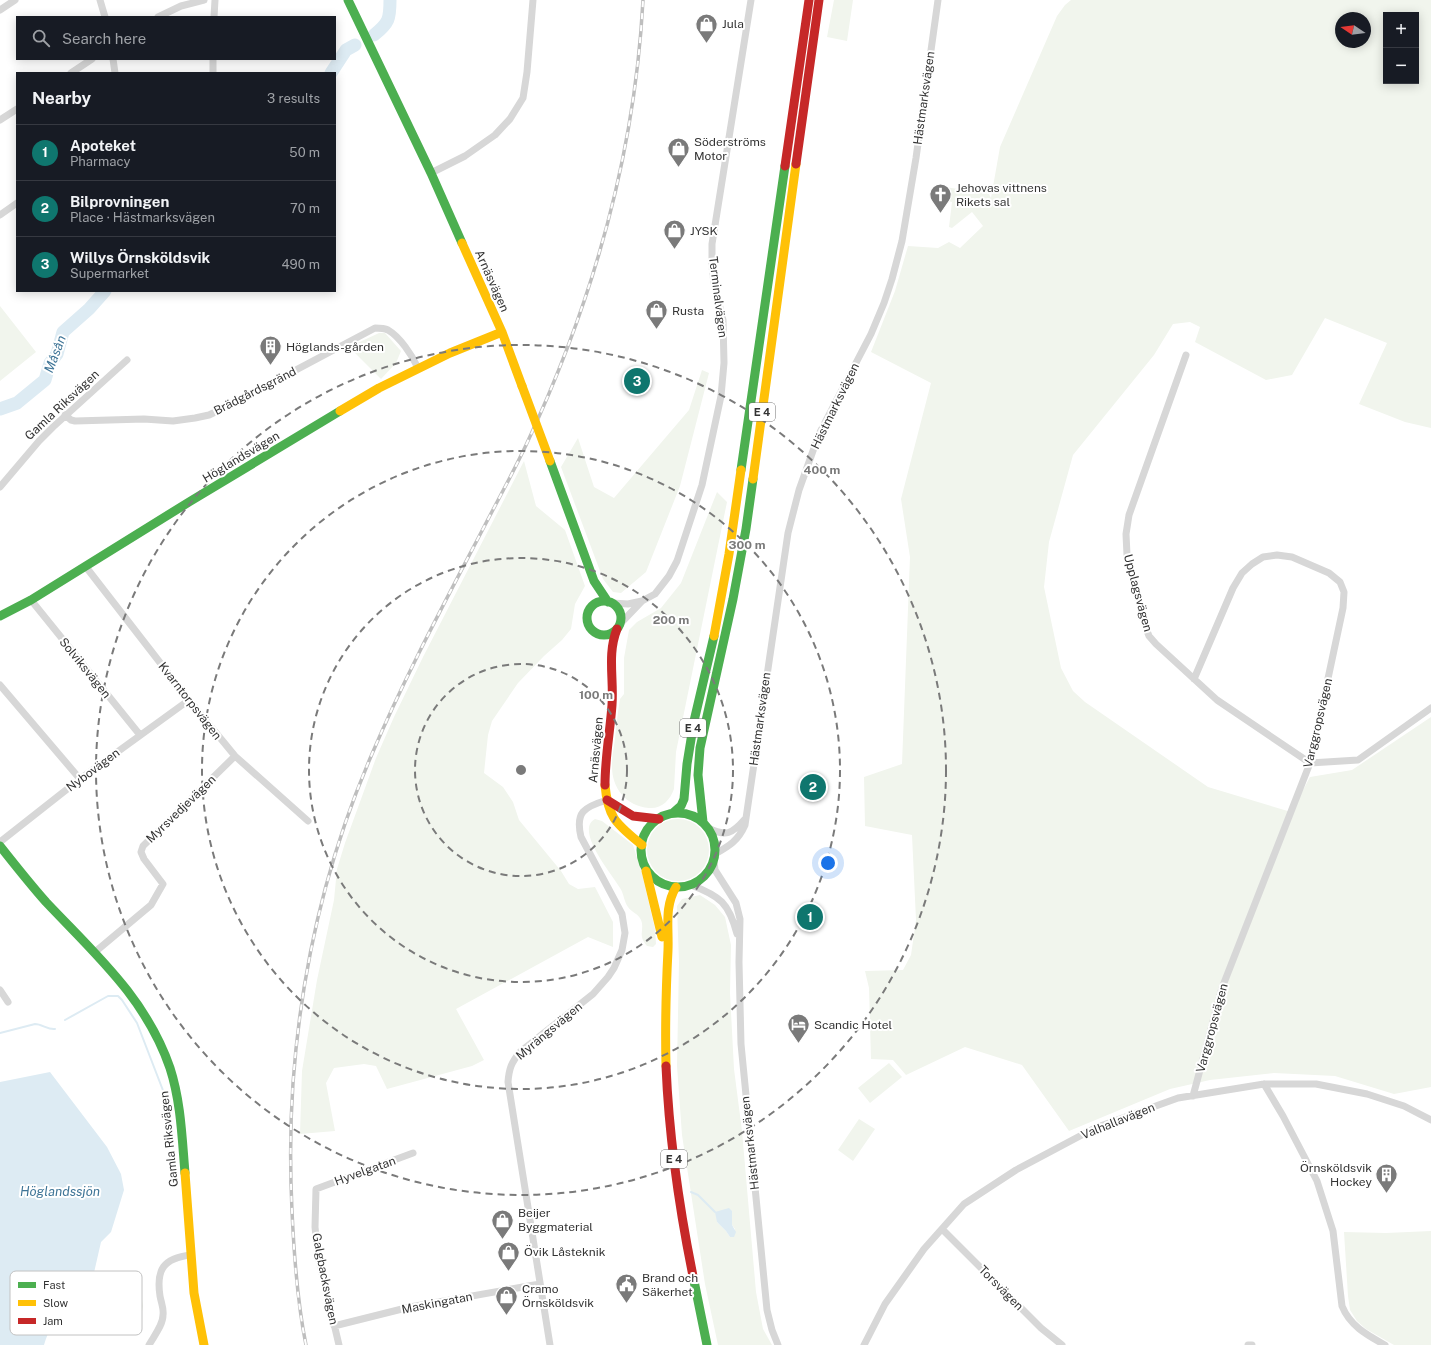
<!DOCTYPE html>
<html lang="en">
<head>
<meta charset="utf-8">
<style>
	body { margin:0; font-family:"Public Sans",sans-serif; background:#20242c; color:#f1f3f6 }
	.controls { position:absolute; right:12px; top:12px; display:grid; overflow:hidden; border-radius:0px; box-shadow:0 2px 10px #0003 }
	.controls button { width:36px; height:36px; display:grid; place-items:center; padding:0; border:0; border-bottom:1px solid #363941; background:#171b24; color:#f1f3f6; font:20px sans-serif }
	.compass { position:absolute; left:1335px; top:12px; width:36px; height:36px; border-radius:50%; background:#171b24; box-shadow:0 2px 10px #0003; rotate:283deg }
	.you { position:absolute; left:828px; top:863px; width:14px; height:14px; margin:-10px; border:3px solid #fff; border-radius:50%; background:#1a73e8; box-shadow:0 0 0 6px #1a73e833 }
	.badge { display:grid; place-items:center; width:26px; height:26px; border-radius:50%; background:#0f766e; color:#fff; font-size:13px; font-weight:700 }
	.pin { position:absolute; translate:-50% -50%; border:2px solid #fff; box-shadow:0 1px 4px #0006 }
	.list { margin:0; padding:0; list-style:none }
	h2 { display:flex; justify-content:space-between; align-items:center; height:52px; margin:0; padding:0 16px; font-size:17px }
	h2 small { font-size:13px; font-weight:400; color:#9ea1a6 }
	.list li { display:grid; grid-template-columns:26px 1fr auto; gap:12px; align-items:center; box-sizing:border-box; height:56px; padding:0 16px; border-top:1px solid #363941 }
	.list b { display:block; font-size:15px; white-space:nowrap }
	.list p { margin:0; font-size:13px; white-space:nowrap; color:#9ea1a6 }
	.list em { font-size:13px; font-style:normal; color:#9ea1a6 }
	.icon { flex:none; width:22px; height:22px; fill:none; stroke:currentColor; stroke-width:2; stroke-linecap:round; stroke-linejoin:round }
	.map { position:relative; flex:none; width:1431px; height:1345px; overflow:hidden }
	.search { position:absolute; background:#171b24; box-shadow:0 2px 10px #0003; left:16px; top:16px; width:320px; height:44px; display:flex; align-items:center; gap:10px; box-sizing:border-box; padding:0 14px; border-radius:0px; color:#9ea1a6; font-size:15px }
	.panel { position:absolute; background:#171b24; box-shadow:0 2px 10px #0003; left:16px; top:72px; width:320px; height:220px; border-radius:0px }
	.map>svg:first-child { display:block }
	.green { fill:#f1f5ed; fill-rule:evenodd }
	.water { fill:#ddebf3 }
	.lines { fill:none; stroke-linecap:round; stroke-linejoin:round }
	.stream { stroke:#ddebf3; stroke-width:2 }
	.river { stroke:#ddebf3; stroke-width:13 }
	.street { stroke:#d7d7d7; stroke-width:7 }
	.fast { stroke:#4caf50; stroke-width:9 }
	.slow { stroke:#ffc107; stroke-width:9 }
	.jam { stroke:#c62828; stroke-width:9 }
	.rail-casing { stroke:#bebebe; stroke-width:3.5 }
	.rail { stroke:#fff; stroke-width:2; stroke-dasharray:6; stroke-linecap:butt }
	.slow-bridge { stroke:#ffc107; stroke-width:9 }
	.ring { fill:none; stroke:#7a7a7a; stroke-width:2; stroke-dasharray:7 5 }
	.labels { text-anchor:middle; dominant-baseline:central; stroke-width:4; stroke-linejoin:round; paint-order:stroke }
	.shield { fill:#fff; stroke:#707070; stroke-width:1 }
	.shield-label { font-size:11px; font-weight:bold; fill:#333 }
	.poi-label { font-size:12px; fill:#333; stroke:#fff; text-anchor:start }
	.street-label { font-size:12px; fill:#333; stroke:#fff }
	.water-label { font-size:13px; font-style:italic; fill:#3f7597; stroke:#fff }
	.key { fill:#fff; stroke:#c2c2c2; stroke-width:1 }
	.key-label { font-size:11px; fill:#333 }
	.centre { fill:#7a7a7a; stroke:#fff; stroke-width:2 }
	.ring-label { font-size:12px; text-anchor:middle; font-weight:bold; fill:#7a7a7a; stroke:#fff; stroke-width:4; stroke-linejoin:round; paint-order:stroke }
</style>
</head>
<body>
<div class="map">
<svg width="1431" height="1345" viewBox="0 0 1431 1345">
	<rect width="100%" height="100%" fill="#fff"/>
	<!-- green -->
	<path class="green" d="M834,0H853L847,41L827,37Z
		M1071,0H1431V428L1405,422L1359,404L1387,343L1325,318L1292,375L1266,380L1195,342L1200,327L1190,322L1173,324L1154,355L1073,455L1049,542L1044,587L1061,668L1073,691L1085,702L1208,787L1291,812L1310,777L1352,770L1431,717V1087L1394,1094L1335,1076L1274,1073L1210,1080L1170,1089L1069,1131L1022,1065L965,1047L906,1075L893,1060L871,1059L869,988L865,971L903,970L911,955L916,920L912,835L865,826L864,777L902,764L910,557L901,499L931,383L871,352L895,291L908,246L938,248L949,242L960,248L983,226L972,212L952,228L949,227L952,202L937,199L939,186L989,194L991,198L1000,147L1057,16L1065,5ZM1386,15H1416V81H1386ZM1341,18H1365V42H1341Z
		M0,306L36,352L0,381Z
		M379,333H385L401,351L396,363L381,379L349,347Z
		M702,370L709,373L680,486L646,572L621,593L613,592L603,579L561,467L578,438L594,487L614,498L689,410Z
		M524,461L536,506L565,530L585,586L575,604L571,629L562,640L544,656L518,683L492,721L488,735L484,773L503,787L513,802L519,820L561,871L569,884L578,889L595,887L613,922V947L588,937L456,1009L484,1060L472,1066L387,1089L376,1066L364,1064L334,1068L326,1083L335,1131L300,1134L302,1071L317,980L334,900L337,869L345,843L376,758L394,717L423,657Z
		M717,492L727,502L676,752L674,789C670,800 662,809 649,808C625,806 611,787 612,764C612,755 614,747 615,739C616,725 618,712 620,699L624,694V658L629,630L637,622L661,608L681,583Z
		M595,819L602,821L633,845L642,874L655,929L656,944L653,947L647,946C637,935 645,930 641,920C639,914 631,912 628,907C624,902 624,894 620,888C613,876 574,830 595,819Z
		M647 850a31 31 0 1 1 62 0a31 31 0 1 1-62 0Z
		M700,895L715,905L725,917L731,945L730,993L734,1069L742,1131L756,1292L763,1329L772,1345H718L705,1284L682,1135L677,1066L679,962L677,906L682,899ZM732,1211V1225L735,1229L730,1237L726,1231L717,1222Z
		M889,1063L902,1077L870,1103L858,1088Z
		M859,1119L875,1129L853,1161L838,1150Z
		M1431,1231V1345H1394L1366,1329L1357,1321L1350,1310L1348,1296L1344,1232L1386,1233Z
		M117,1282L127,1284L141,1292L143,1306L142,1312L127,1316H114L108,1309L109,1294Z"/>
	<!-- water -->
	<path class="water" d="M50,1072L107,1147L121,1174L124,1190L111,1232L101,1242L93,1277L97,1286L82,1311L73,1315L65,1311C54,1321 48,1331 44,1345H0V1082Z
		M729,1208L732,1211V1225L736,1232L734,1237H730L726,1231L717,1222L715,1212Z"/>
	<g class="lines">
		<!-- stream -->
		<path class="stream" d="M65,1020L108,996H118L122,1000L137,1023L164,1093L166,1101
			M0,1033L35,1024C42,1024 48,1030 55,1029
			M166,1110L167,1136
			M691,1192L698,1195L715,1212"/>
		<!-- river -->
		<path class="river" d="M374,35C389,23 390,19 390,0
			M331,73L346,50L355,45
			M0,409L17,403L45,380L50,363L57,354L63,332L89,309L105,291"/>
		<!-- street -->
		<path class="street" d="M100,0L105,17
			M0,10L15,0
			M158,17L181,6L204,0
			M214,17L215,0
			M113,59L115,73
			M71,73L92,59
			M213,73V59
			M0,120L17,109
			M431,173L465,156L495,135L510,119L523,98L527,72L533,0
			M0,215L17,203
			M1186,355L1129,515L1126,534L1127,555L1144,623L1149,636L1156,644L1217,700L1310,763
			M65,415L71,420L75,421L144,419L173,421L195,418L209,415L228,406L375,328C380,328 384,328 388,330C400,337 412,355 418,368
			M0,487L39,441L53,427L127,360
			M86,567L189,700L235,756L308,821
			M31,600L140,735
			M612,603L628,604L642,601
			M619,625L642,601L655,594L669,576L677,561L702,485L721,396L724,363L723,320L714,283L712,266V244L751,0
			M0,685L80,779
			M1310,763L1358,760L1431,708
			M708,828C726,837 732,834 745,819
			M0,842L80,779L189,700
			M715,854C729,846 738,841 745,825L788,533L799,490L819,434L871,334L884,303L892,279L902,241L916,158L938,0
			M714,861L715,870L736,903L740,919L739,962L741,1044L767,1310L772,1330L778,1345
			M691,885C720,896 729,903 737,934
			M95,952L151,905L163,884L144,859L141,852L143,846L235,756
			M0,990L8,1002
			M1264,1084L1283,1116L1317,1181L1333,1231L1342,1306C1350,1326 1367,1335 1385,1345
			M1193,1096L1222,988L1310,763L1343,608L1344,592L1340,582L1329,573L1292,557L1277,555L1263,557L1252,564L1242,573L1233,588L1194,679
			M942,1229L1041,1328L1062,1345
			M334,1326L410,1307L540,1284
			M149,1345C154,1336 163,1325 163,1315C164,1309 161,1302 160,1296C156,1270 163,1258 191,1255
			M339,1345L318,1256L315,1227L316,1189L413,1153
			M550,1345L508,1082C509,1069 511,1063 520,1052L593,994L608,977L614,968L622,950L625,933L622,914L581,837C575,812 584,807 607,800
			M864,1345L885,1304L924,1249L964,1204L1016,1170L1095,1128L1178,1098L1264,1084H1316L1367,1094L1404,1106L1431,1120
			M1248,1345H1252"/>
		<!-- fast -->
		<path class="fast" d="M348,0L431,173L462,243
			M550,461L594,581L608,602
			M741,470L785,166
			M587 618a17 17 0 1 1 34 0a17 17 0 1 1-34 0Z
			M0,616L31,600L189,502L340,411
			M673,813L681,806L684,799L687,764L694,721L714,636
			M641 850a37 37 0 1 1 74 0a37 37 0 1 1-74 0Z
			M703,822L698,775L700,748L733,599L746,529L753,479
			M0,846C15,865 30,884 46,902C95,954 146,998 170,1068C181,1102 182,1138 185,1173
			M693,1276L707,1345"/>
		<!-- slow -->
		<path class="slow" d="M462,243L502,332L522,386
			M340,411L379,388L450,353L502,332
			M753,479L796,164
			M714,636L729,554L741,470
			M605,785C608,819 617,824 642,845
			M646,871L662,937
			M666,1066C665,1026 666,989 668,950C669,928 664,907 676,887
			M185,1173L194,1293L204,1345"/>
		<!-- jam -->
		<path class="jam" d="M796,164L819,0
			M785,166L809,0
			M605,785C605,758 610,732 612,705C614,679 607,654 617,629
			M607,800L633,816L659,819
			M666,1066C669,1137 679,1207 693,1276"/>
		<defs>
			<path id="rail" d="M306,1345C297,1301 294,1255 292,1211C290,1169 290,1126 293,1083C301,971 327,858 372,754C405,676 446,600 485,525C499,498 514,471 527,443C592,304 635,154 643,0"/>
		</defs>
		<!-- rail casing -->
		<use href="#rail" class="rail-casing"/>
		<!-- rail -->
		<use href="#rail" class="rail"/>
		<!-- slow-bridge -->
		<path class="slow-bridge" d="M522,386L550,461"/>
	</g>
	<!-- distance rings -->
	<g class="ring">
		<circle cx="521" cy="770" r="106"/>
		<circle cx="521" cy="770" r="212"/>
		<circle cx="521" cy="770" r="319"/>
		<circle cx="521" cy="770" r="425"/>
	</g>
	<!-- icons -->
	<defs>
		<symbol id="shop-pin" viewBox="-11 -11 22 30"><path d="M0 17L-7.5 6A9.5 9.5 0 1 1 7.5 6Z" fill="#7a7a7a" stroke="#fff"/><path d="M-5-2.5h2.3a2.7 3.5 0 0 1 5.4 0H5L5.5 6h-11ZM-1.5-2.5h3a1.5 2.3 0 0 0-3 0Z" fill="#fff"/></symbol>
		<symbol id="church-pin" viewBox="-11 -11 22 30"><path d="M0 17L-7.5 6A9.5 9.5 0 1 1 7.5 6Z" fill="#7a7a7a" stroke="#fff"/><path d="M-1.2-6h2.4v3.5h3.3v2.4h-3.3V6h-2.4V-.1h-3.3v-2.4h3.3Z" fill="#fff"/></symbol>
		<symbol id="building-pin" viewBox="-11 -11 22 30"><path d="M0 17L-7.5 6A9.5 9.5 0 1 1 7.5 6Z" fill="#7a7a7a" stroke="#fff"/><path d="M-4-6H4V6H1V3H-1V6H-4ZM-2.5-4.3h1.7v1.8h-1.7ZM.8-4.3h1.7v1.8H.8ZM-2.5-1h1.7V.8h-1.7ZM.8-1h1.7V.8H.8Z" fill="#fff"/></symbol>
		<symbol id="hotel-pin" viewBox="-11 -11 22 30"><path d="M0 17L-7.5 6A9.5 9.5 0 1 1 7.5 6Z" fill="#7a7a7a" stroke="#fff"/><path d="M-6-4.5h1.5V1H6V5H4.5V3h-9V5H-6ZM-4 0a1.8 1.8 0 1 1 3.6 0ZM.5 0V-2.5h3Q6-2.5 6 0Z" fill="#fff"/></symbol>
		<symbol id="civic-pin" viewBox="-11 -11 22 30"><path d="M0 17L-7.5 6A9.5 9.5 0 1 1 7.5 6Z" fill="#7a7a7a" stroke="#fff"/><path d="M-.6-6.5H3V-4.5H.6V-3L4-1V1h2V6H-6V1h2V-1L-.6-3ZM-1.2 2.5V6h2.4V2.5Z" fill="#fff"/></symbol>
	</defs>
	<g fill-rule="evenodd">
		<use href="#shop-pin" x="694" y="12" width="25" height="34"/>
		<use href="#shop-pin" x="666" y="136" width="25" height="34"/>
		<use href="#church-pin" x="928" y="182" width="25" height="34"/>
		<use href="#shop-pin" x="662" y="218" width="25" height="34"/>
		<use href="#shop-pin" x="644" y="298" width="25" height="34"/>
		<use href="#building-pin" x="258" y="334" width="25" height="34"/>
		<use href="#hotel-pin" x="786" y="1012" width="25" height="34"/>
		<use href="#building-pin" x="1374" y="1162" width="25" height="34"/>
		<use href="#shop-pin" x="490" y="1208" width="25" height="34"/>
		<use href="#shop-pin" x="496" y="1240" width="25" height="34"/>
		<use href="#civic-pin" x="614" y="1272" width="25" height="34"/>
		<use href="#shop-pin" x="494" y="1284" width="25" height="34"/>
	</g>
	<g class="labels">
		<!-- shield labels -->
		<g class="shield">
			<rect x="749" y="403" width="26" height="18" rx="3"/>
			<rect x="680" y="719" width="26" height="18" rx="3"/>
			<rect x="661" y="1150" width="26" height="18" rx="3"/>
		</g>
		<g class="shield-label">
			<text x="762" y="412">E 4</text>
			<text x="693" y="728">E 4</text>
			<text x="674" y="1159">E 4</text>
		</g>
		<!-- poi labels -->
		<g class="poi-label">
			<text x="722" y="24">Jula</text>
			<text x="694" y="142">Söderströms<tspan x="694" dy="14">Motor</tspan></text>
			<text x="956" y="188">Jehovas vittnens<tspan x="956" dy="14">Rikets sal</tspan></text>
			<text x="690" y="231">JYSK</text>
			<text x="672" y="311">Rusta</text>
			<text x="286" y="347">Höglands-gården</text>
			<text x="814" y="1025">Scandic Hotel</text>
			<text x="1372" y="1168" text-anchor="end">Örnsköldsvik<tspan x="1372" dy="14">Hockey</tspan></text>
			<text x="518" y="1213">Beijer<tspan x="518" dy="14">Byggmaterial</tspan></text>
			<text x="524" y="1252">Övik Låsteknik</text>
			<text x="642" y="1278">Brand och<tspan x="642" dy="14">Säkerhet</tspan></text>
			<text x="522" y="1289">Cramo<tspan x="522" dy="14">Örnsköldsvik</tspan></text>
		</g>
		<!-- street labels -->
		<g class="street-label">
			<text transform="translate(924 98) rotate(-82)">Hästmarksvägen</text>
			<text transform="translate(492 281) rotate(66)">Arnäsvägen</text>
			<text transform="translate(718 297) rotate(83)">Terminalvägen</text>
			<text transform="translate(255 391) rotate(-27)">Brädgårdsgränd</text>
			<text transform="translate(62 405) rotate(-43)">Gamla Riksvägen</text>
			<text transform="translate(835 406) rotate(-64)">Hästmarksvägen</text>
			<text transform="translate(241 457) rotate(-31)">Höglandsvägen</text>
			<text transform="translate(1138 593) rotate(75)">Upplagsvägen</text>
			<text transform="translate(85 668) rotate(51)">Solviksvägen</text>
			<text transform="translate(190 701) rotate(52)">Kvarntorpsvägen</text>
			<text transform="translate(760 719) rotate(-82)">Hästmarksvägen</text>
			<text transform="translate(1318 723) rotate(-77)">Varggropsvägen</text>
			<text transform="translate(596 750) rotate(-85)">Arnäsvägen</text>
			<text transform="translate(93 770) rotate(-37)">Nybovägen</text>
			<text transform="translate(181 809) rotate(-44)">Myrsvedjevägen</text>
			<text transform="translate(1212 1028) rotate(-75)">Varggropsvägen</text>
			<text transform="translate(549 1031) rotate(-40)">Myrängsvägen</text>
			<text transform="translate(1118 1121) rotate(-22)">Valhallavägen</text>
			<text transform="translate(169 1139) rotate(-96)">Gamla Riksvägen</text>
			<text transform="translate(750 1143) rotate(-96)">Hästmarksvägen</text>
			<text transform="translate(365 1171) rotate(-20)">Hyvelgatan</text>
			<text transform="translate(325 1279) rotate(79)">Galgbacksvägen</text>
			<text transform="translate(1001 1288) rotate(45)">Torsvägen</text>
			<text transform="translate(437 1303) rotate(-11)">Maskingatan</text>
		</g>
		<!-- water labels -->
		<g class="water-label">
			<text transform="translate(55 354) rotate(-69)">Måsån</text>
			<text x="60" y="1191">Höglandssjön</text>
		</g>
	</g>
	<!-- legend -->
	<rect x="10" y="1271" width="132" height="64" rx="6" class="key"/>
	<rect x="18" y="1282" width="18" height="6" fill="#4caf50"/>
	<rect x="18" y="1300" width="18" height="6" fill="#ffc107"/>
	<rect x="18" y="1318" width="18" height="6" fill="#c62828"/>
	<g class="key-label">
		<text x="43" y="1289">Fast</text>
		<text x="43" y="1307">Slow</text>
		<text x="43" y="1325">Jam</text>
	</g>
	<circle cx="521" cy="770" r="6" class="centre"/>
	<g class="ring-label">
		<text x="822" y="474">400 m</text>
		<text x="747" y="549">300 m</text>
		<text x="671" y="624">200 m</text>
		<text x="596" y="699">100 m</text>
	</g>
</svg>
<div class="controls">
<button>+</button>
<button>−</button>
</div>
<svg class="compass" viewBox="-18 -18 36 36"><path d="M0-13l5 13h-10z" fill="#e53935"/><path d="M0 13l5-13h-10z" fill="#9ea1a6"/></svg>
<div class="you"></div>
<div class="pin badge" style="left:810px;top:917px">1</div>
<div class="pin badge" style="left:813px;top:787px">2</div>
<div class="pin badge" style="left:637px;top:381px">3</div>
<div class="search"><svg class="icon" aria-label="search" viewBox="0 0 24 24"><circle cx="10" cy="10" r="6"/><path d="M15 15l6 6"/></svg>Search here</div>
<section class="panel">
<h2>Nearby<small>3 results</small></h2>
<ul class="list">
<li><span class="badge">1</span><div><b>Apoteket</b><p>Pharmacy</p></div><em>50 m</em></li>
<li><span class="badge">2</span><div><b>Bilprovningen</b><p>Place · Hästmarksvägen</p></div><em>70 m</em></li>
<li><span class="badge">3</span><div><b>Willys Örnsköldsvik</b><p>Supermarket</p></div><em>490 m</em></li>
</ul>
</section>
</div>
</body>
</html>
